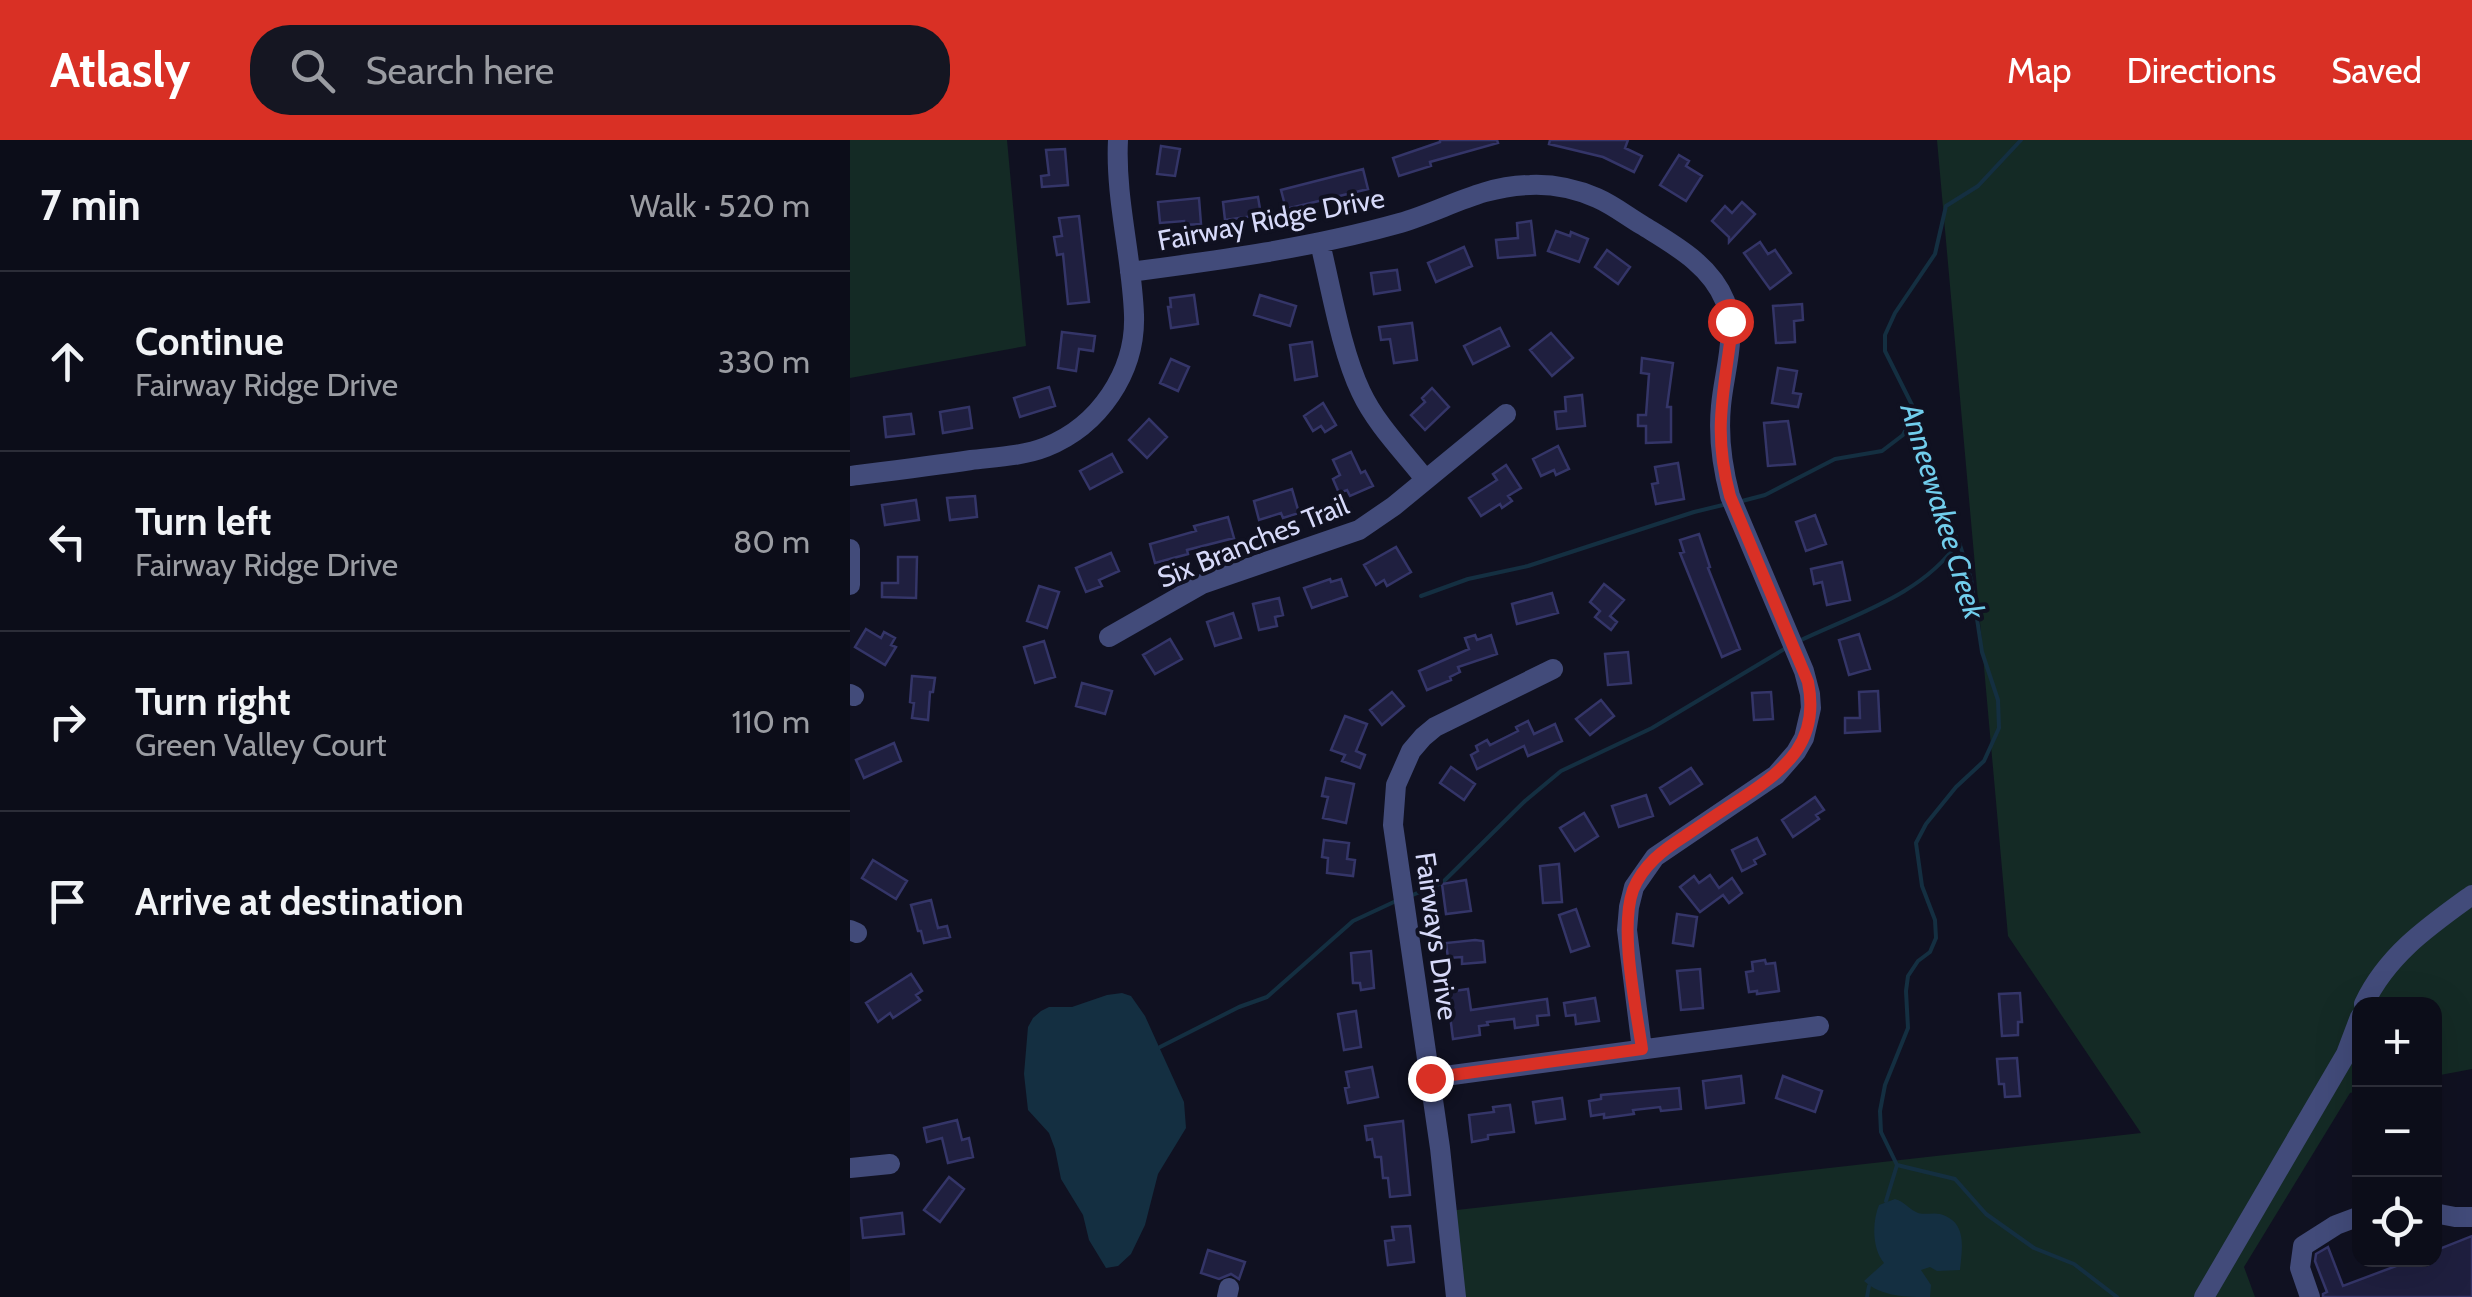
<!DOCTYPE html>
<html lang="en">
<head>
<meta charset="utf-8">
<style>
	body { margin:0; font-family:Cabin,sans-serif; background:#151622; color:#f1f3f6 }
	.controls { position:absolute; right:30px; bottom:30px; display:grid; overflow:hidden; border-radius:20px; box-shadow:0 10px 40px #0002 }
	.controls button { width:90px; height:90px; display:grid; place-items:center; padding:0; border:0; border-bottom:2px solid #2c2d38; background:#0c0d19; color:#f1f3f6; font:50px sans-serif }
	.stop { position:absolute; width:30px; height:30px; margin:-22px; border:8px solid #d93025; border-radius:50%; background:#fff }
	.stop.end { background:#d93025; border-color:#fff; box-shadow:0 2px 10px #0008 }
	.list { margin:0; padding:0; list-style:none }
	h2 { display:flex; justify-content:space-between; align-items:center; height:130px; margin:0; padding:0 40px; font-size:42px }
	h2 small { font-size:32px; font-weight:400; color:#9a9ca2 }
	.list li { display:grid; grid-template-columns:65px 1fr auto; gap:30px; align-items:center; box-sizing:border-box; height:180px; padding:0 40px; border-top:2px solid #2c2d38 }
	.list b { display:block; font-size:38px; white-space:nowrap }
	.list p { margin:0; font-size:32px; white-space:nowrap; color:#9a9ca2 }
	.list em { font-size:32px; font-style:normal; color:#9a9ca2 }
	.icon { flex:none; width:55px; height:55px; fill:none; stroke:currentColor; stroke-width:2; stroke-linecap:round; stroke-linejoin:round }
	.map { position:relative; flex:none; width:1622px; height:1157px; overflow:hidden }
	header { display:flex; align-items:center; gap:60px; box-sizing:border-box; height:140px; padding:0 50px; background:#d93025; color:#fff }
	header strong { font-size:48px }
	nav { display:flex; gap:55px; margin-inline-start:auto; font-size:35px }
	.search { width:700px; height:90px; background:#151622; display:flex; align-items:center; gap:25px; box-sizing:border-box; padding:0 35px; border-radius:40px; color:#9a9ca2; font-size:38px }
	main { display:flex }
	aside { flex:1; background:#0c0d19 }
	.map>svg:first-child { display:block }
	.green { fill:#142a25 }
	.water { fill:#142f41 }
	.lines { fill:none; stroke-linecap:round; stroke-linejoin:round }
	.stream { stroke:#142f41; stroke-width:4 }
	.building { fill:#1f1f3f; stroke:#343568; stroke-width:2.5 }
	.minor { stroke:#424b7a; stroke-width:20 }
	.route { stroke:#d93025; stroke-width:12 }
	.labels { text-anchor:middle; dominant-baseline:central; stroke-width:8; stroke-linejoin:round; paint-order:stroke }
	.street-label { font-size:28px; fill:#d6d9f9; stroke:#101121 }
	.water-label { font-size:30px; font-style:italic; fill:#71cdec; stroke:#101121 }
</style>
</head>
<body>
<header>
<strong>Atlasly</strong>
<div class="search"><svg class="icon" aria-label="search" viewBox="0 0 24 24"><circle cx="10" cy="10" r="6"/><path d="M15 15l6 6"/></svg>Search here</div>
<nav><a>Map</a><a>Directions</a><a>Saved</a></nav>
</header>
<main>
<aside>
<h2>7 min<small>Walk · 520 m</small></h2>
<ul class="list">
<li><svg class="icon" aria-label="ahead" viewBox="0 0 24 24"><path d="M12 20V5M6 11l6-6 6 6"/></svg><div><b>Continue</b><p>Fairway Ridge Drive</p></div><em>330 m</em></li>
<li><svg class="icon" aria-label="left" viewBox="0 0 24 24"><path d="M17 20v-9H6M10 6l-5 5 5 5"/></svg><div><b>Turn left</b><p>Fairway Ridge Drive</p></div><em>80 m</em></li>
<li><svg class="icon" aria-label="right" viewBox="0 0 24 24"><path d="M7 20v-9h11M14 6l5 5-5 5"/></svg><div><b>Turn right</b><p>Green Valley Court</p></div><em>110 m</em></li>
<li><svg class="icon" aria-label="arrive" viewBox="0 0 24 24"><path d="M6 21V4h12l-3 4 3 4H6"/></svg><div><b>Arrive at destination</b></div></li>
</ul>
</aside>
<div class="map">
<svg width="1622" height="1157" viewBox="0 0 1622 1157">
	<rect width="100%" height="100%" fill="#101121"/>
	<!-- green -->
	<path class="green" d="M0,0H157L176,206L0,238Z
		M1087,0H1622V929L1585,936L1584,864H1510L1509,951L1500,953L1394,1127L1405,1157H606L598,1071L1291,993L1158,796Z"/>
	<!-- water -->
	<path class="water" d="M272,853L281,856L295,876L334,962L336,988L308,1034L295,1085L281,1114L268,1126L256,1128L239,1100L233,1075L211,1039L205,1009L199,993L178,970L174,934L178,887L183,878L191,871L199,867H222L257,855Z
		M1045,1059C1055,1062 1058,1068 1066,1072C1073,1076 1082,1072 1090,1074C1118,1082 1112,1108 1110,1130L1087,1131L1080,1127L1071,1130L1081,1145L1080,1157C1056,1157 1032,1157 1014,1141L1034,1123C1022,1109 1022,1082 1029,1065Z"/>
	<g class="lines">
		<!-- stream -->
		<path class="stream" d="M1171,0L1128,46L1096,66L1085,114L1045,173L1035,195V211L1065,271L1089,367L1109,402L1121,439L1132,512L1148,560L1149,588L1134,621L1106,647L1076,684L1066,703L1072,746L1085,780L1086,798L1080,812L1068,821L1058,836L1056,851L1058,888L1035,945L1030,971L1031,992L1047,1025L1105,1039L1136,1074L1184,1108L1224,1124L1267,1157
			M892,361L915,355L985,319L1032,311L1053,295L1064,274
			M571,456L618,439L678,426L844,372L877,364
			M949,501C1003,475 1074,454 1108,402
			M560,756L592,743L675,661L711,631L802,588L936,508
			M310,907L389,867L417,857L503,781L546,761
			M1036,1061L1047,1025
			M1017,1157L1019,1146"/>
	</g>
	<!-- building -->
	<path class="building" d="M590,0H647L648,3L580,22L581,26L549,36L543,18L590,2Z
		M700,0H778L775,8L792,16L784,32L753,17L699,4Z
		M311,6L330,9L325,36L307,34Z
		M215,9L218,45L192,47L191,36L199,35L196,10Z
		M829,15L839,21L836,26L852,36L836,61L810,45Z
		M513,29L518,49L436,69L431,50Z
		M408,57L411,75L375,80L373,62Z
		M349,58L351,84L334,85V81L310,83L308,62Z
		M892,62L905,74L879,102V97L862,81L875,66L882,73Z
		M229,76L239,162L218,164L213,114L207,115L204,97L212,96L209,78Z
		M681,81L685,115L648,118L646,100L668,98L667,83Z
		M706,91L720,96L721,92L738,99L729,122L698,111Z
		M910,102L918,114L925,110L941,133L920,149L894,113Z
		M614,107L622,126L586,142L578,123Z
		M757,110L780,127L768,144L745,127Z
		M547,130L550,150L524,154L521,133Z
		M344,155L348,184L321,188L318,167H321L320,158Z
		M410,155L446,166L440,186L404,175Z
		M952,164L953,180L944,181L945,202L926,203L923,166Z
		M562,183L567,220L544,223L540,199L531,200L529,187Z
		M650,188L659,206L623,224L614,206Z
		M212,192L245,196L243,211L229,209L226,231L208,228Z
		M701,193L723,218L702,236L680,210Z
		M462,202L467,236L445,240L440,205Z
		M792,218L823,223L817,267H821V302L796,303V286H788V275H796L799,234L791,233Z
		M321,219L339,227L328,251L310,243Z
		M928,228L947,231L943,253L951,254L948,267L922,263Z
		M199,247L205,266L170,277L164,258Z
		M582,248L599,267L575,290L561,275L575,262L572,258Z
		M732,255L735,286L707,289L705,272L716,271L715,257Z
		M473,263L486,285L475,292L471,286L463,291L454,276Z
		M119,267L122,288L93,293L90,272Z
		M61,274L64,294L36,297L34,277Z
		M299,279L317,297L297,318L279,300Z
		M938,281L945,324L918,326L914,283Z
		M708,306L719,329L706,335L704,330L691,336L683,319Z
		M501,312L511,333L515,331L523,346L500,356L497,350L489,353L483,339L490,335L483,320Z
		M262,314L272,332L240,349L230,331Z
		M828,323L834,359L806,364L802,344L808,343L805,327Z
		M656,325L671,348L658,356L662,361L652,368L650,364L631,376L619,358L647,340L643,334Z
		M442,349L449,373L433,378L431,373L409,380L404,361Z
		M125,356L127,377L100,380L97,358Z
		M66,360L69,380L35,385L32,365Z
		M965,375L976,404L956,411L946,382Z
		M378,377L384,398L337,410L338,414L305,423L300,404L346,391L344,386Z
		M849,394L860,427L858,428L890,509L872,517L830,413L834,412L830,400Z
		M546,407L561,432L537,446L534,440L526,445L514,425Z
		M261,413L269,431L249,440L252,446L236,452L226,428Z
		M48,417H67L66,458L32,457V443H48Z
		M992,422L1000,460L977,465L972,442L964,444L961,429Z
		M480,439L481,442L491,439L497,456L462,468L454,448Z
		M754,444L774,460L760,476L767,482L761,490L745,477L750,471L740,462Z
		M189,446L209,452L197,488L177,481Z
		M702,453L708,473L667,484L662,464Z
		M429,458L433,475L425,477L427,486L409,490L403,464Z
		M383,473L391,498L365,506L357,482Z
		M16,489L31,498L34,492L45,498L41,505L46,507L35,525L5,507Z
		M1009,494L1020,529L999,535L989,500Z
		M625,495L627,500L641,495L647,514L608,527L610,532L600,537L601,540L577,550L569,531L619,509L615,498Z
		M320,499L332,519L305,534L293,515Z
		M194,501L205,537L185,543L174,507Z
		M778,512L781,543L758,545L755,514Z
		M62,536L85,538L83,552H80L78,580L62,578L64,563L60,562Z
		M232,543L262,551L255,574L226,566Z
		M1028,551L1030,591L995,593V578H1010L1009,552Z
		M542,552L554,566L532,585L520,570Z
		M921,552L923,579L904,580L902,553Z
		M751,560L764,576L740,595L726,579Z
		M495,576L517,584L506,611L515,615L510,628L492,621L495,615L481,610Z
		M678,581L684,594L705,584L712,601L678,616L674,606L627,629L621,615L628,611L626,606L637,600L640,605L668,591L666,587Z
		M44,603L51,621L14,638L6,620Z
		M601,627L625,644L614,660L590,643Z
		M841,628L852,644L820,664L810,648Z
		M476,638L504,644L496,683L473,678L478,657L472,656Z
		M796,655L803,676L769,687L762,666Z
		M965,657L974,670L966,675L969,679L943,697L932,680Z
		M734,673L748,696L725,711L710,688Z
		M907,698L915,714L904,720L906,724L892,731L882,710Z
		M474,700L499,703L497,719L505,720L503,736L477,733L478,718L472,717Z
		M23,720L57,741L46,759L12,738Z
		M709,724L712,762L693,763L690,726Z
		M860,735L869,748L882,738L892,753L879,763L873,755L850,772L830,747L844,736L849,743Z
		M616,740L621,771L596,774L592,744Z
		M81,760L88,788L97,786L100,797L74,803L71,791H68L61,765Z
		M726,769L739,806L721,812L709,775Z
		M827,774L847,777L843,806L823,803Z
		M625,800L633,801L635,822L612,824V817L598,818L596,803Z
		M521,811L524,848L511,850L510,843H503L501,813Z
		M915,820L916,824L925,823L929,851L907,854V851L899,852L896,832L903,831L902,822Z
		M850,829L853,868L831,870L827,831Z
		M61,834L72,851L66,855L70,860L43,878L40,873L28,882L16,863Z
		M618,849L621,870L697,859L699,875L687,876L688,885L665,888L664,879L637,882L638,885L629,886L630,895L603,899L597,852Z
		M1170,853L1172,882H1168V895L1152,896L1149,854Z
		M745,858L749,881L726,884L725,875L716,876L714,863Z
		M506,871L511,907L494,910L488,874Z
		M1167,918L1170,956L1155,957L1154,944H1149L1147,919Z
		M522,927L528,957L498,963L495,948L499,947L496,932Z
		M891,936L894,963L856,968L853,941Z
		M933,936L972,951L965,972L926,958Z
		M829,948L831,969L811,971L810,967L783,970L784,974L754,978V974L741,976L739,961L751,959V955Z
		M712,958L715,979L686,983L683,962Z
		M660,965L664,992L638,995V999L622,1002L619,975L644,972L643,967Z
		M107,980L112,1000L119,998L123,1017L98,1023L92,998L77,1002L74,988Z
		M553,981L560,1055L540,1057L538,1038H533L531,1017H525L522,999L517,1000L515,986Z
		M99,1037L114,1049L90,1082L74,1070Z
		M52,1073L54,1094L13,1098L11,1078Z
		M560,1086L564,1122L538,1125L535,1101L544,1100L542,1087Z
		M1622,1096V1157H1473V1154L1477,1152L1465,1121L1466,1114L1478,1107L1493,1146L1562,1120H1584V1111Z
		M358,1110L395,1122L389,1139L381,1134L369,1139L351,1133Z"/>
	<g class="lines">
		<!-- minor -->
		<path class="minor" d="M470,103C481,148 491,210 511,252C526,284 553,311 575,339
			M280,132C371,120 461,108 550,83C595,70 630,46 680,45C702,44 726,49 747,58C763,65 777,76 792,85C824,105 860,124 875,161C888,195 874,231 871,266C868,297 872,326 880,356L954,531L960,554L961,568L954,598L946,612L926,635L805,717L784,747L779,767L777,790L792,909
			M0,336C40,331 81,326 121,320C147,317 173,316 196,307C249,286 286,232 284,175C282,117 265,58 268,0
			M0,409V445
			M259,497L352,444L509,390L544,366L656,274
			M0,554L4,556
			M0,790L7,793
			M1514,864C1537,815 1579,786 1622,755
			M580,938L969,886
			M0,1028L40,1024
			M1584,1073L1605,1077H1622
			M377,1157L379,1148
			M606,1157L590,1008L543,685L546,645L561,611L573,597L585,587L703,529
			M1354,1157L1496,914L1510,877
			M1460,1157L1450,1128L1453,1106L1486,1085L1510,1076"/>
	</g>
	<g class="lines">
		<!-- route -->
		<path class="route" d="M580,938L792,909C786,867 769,789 783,750C793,725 813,710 835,696C854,683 873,670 892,658C937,628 970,601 958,542L880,356C863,293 873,257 881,195L880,181"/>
	</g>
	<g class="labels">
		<!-- street labels -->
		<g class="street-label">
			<text transform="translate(421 79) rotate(-11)">Fairway Ridge Drive</text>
			<text transform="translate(403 401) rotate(-22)">Six Branches Trail</text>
			<text transform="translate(587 796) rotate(82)">Fairways Drive</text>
		</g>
		<!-- water labels -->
		<g class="water-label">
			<text transform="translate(1093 371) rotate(73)">Anneewakee Creek</text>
		</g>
	</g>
</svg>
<div class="controls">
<button>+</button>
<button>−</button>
<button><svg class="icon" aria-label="locate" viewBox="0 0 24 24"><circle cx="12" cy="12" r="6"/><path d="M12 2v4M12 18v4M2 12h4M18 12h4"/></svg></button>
</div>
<div class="stop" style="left:880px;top:181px"></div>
<div class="stop end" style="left:580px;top:938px"></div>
</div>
</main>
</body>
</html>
